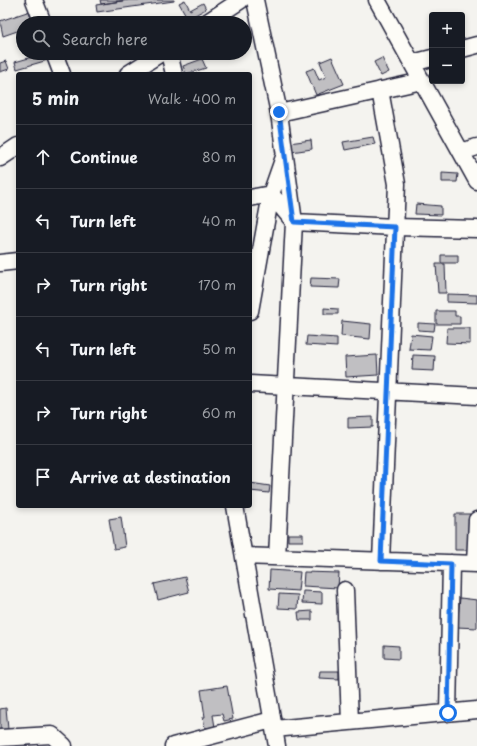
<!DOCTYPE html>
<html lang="en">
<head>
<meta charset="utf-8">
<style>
	body { margin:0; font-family:"Playpen Sans",sans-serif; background:#20242c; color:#f1f3f6 }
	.controls { position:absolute; right:12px; top:12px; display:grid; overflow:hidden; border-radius:4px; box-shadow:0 2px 6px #0003 }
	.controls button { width:36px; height:36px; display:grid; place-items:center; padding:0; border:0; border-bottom:1px solid #363941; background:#171b24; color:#f1f3f6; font:20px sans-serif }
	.stop { position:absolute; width:12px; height:12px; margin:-9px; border:3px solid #1a73e8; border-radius:50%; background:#fff }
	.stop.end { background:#1a73e8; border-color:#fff; box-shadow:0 1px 4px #0008 }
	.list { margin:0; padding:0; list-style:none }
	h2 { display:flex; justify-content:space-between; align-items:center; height:52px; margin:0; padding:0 16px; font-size:17px }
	h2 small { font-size:13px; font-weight:400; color:#9ea1a6 }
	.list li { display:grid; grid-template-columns:26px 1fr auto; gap:12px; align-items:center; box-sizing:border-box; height:64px; padding:0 16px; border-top:1px solid #363941 }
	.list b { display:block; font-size:15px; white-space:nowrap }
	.list em { font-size:13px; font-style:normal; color:#9ea1a6 }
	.icon { flex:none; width:22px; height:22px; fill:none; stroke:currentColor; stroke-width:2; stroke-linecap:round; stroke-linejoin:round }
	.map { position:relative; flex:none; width:477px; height:746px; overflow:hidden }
	.search { position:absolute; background:#171b24; box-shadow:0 2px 6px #0003; left:16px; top:16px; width:236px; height:44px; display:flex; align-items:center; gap:10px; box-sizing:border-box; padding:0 14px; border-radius:22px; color:#9ea1a6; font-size:15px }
	.panel { position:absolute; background:#171b24; box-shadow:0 2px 6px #0003; left:16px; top:72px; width:236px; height:436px; border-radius:4px }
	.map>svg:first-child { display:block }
	.building { fill:#c0bfc2; stroke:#22223b }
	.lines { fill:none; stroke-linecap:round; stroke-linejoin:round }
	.minor-casing { stroke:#22223b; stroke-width:19 }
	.minor { stroke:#fdfcf7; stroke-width:16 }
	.route { stroke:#1a73e8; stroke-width:5 }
</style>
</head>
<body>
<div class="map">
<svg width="477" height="746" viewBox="0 0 477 746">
	<rect width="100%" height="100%" fill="#f4f3ef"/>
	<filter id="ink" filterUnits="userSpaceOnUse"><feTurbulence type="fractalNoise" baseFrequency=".025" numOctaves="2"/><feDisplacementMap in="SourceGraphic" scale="8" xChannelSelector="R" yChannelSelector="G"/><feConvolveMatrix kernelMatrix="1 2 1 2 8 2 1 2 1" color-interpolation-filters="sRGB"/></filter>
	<g filter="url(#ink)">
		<!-- building -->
		<path class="building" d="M100,0H128L101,4Z
			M128,0H174V1L97,12L96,5Z
			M185,0L190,10L203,3L206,9L188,19L179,3Z
			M33,10L38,23H23V29L3,36L0,21Z
			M46,53L48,60L17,69L15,62Z
			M332,57L344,84L316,95L306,71L314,68L319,80L326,77L320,62Z
			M382,58L389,72L381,76L374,62Z
			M202,59L206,68L186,74L183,66Z
			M6,61L9,69L0,72V63Z
			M373,137L375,144L345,150L343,142Z
			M311,140L312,149L291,152L289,143Z
			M442,173L458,174L457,182H442Z
			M416,204L441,206V215L415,214Z
			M441,255H458V263H441Z
			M436,264H445L446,293H438Z
			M311,278L340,279L339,288L310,287Z
			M447,294L477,295V303L447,302Z
			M324,308L338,309V314H324Z
			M436,311H455V316H460V324H436Z
			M342,321L371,324L370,339L341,336Z
			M418,323L435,324L434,331L418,330Z
			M447,328H470V344L446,343Z
			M411,334L432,336L430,350L409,349Z
			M307,336L337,338V347L306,345Z
			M377,355L378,375L346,377L345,357Z
			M413,355L435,356L434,371L412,370Z
			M373,417V427L348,428V418Z
			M250,483L270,486L269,493L250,491Z
			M455,514H470V550H455Z
			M121,517L125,547L114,549L109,519Z
			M288,534H303V541H288Z
			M270,570L300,572L298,591L269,589Z
			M304,572L339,573L338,588L303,586Z
			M185,577L189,592L158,600L154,584Z
			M303,591L322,592V604L302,603Z
			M279,594L298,595L297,609L278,608Z
			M460,598L477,600V628L457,627Z
			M312,611V620H299L298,612Z
			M384,645L399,646V659L384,658Z
			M320,671H339V679L319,678Z
			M227,686L233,719L224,721L222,714L213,715L215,727L205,728L203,717H205L201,690Z
			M6,708L8,729L0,730V709Z"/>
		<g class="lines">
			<defs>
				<path id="minor" d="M34,0L43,23
					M255,0L279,113L294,222L277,557
					M377,0L477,181
					M206,23L241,0
					M462,49L477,45
					M54,53L62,74
					M169,53L174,74
					M412,63L432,58
					M128,74L161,53
					M380,90L397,184L381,561
					M279,113L422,81
					M461,152L477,147
					M0,158L18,146
					M250,198L271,194L294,222L395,227L477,229
					M0,263L18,261
					M250,311L271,194L284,157
					M250,384L477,396
					M235,506L277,746
					M244,556L477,564
					M475,564L477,520
					M345,590L350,722
					M448,713L451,563
					M274,729L477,710
					M0,738L52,735L64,746
					M173,746L272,720"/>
			</defs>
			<!-- minor casing -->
			<use href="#minor" class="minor-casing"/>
			<!-- minor -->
			<use href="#minor" class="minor"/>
		</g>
	</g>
	<g class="lines" filter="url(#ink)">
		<!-- route -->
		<path class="route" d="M279,112L294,222L395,227L381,561L451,564L448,713"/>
	</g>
</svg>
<div class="controls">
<button>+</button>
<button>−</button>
</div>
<div class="stop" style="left:448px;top:713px"></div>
<div class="stop end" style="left:279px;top:112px"></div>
<div class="search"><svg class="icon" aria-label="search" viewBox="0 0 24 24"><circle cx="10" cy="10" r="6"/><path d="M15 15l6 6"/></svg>Search here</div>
<section class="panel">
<h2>5 min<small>Walk · 400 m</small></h2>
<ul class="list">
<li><svg class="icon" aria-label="ahead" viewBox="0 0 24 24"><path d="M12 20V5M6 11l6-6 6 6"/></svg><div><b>Continue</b></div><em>80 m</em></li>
<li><svg class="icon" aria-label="left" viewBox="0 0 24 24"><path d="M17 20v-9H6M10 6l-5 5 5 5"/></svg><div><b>Turn left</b></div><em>40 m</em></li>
<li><svg class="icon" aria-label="right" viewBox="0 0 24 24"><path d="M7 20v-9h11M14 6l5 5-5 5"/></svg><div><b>Turn right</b></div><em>170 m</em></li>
<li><svg class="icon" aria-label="left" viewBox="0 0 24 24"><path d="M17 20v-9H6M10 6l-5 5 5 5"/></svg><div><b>Turn left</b></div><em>50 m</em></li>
<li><svg class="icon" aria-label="right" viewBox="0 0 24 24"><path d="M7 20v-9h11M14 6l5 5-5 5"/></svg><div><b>Turn right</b></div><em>60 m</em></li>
<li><svg class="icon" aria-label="arrive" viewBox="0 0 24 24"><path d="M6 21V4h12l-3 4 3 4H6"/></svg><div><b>Arrive at destination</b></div></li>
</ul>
</section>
</div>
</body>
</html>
